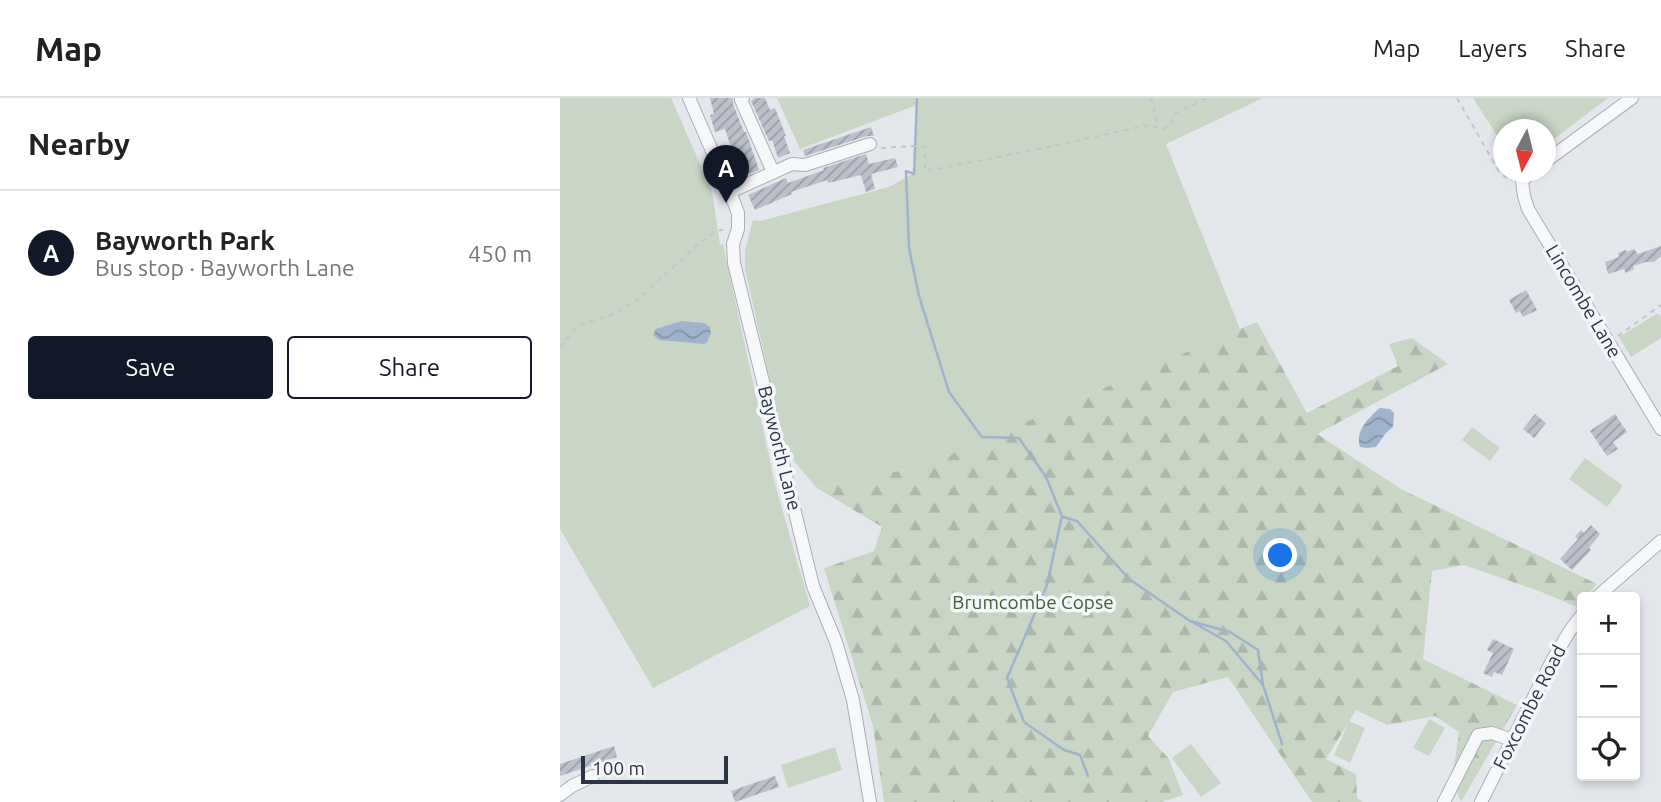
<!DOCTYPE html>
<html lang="en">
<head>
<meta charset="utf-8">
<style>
	body { margin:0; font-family:Ubuntu,sans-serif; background:#f6f6f6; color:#222 }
	.controls { position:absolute; right:21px; bottom:21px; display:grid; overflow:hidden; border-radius:7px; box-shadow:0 4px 10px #0003 }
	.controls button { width:63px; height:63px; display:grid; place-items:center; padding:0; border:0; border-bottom:2px solid #e0e0e0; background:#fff; color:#222; font:35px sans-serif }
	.compass { position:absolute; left:933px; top:21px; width:63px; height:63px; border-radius:50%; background:#fff; box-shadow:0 4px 10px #0003; rotate:187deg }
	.scale { position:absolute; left:21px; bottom:18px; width:147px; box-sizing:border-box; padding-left:7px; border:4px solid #2b3445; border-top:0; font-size:19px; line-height:24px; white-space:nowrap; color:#2b3445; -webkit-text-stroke:5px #f4f6f9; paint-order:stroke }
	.you { position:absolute; left:721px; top:458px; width:24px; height:24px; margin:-18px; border:5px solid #fff; border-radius:50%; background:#1a73e8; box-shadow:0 0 0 10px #1a73e833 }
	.badge { display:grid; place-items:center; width:46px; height:46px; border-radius:50%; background:#111827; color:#fff; font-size:23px; font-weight:700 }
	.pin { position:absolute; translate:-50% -58px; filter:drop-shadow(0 2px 4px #0008) }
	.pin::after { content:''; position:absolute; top:37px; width:24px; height:21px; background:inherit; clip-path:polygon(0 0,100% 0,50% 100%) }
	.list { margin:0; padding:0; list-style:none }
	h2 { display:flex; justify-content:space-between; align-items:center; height:91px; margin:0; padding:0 28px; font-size:30px }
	h2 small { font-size:23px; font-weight:400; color:#767676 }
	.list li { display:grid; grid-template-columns:46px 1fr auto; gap:21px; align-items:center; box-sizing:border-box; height:126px; padding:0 28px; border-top:2px solid #e0e0e0 }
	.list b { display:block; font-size:26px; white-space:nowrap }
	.list p { margin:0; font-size:23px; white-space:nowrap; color:#767676 }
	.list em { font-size:23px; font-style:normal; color:#767676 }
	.actions { display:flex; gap:14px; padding:21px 28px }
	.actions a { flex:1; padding:16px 0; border:2px solid #111827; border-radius:7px; text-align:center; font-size:24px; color:#111827 }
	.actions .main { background:#111827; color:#fff }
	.icon { flex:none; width:38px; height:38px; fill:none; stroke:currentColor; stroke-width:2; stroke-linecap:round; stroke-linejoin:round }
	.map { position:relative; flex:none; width:1101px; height:704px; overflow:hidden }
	header { display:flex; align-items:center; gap:42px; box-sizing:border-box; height:98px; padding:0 35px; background:#fff; border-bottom:2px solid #e0e0e0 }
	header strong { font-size:33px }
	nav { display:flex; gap:38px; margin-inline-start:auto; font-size:24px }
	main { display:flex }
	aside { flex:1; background:#fff }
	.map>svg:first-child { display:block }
	.green { fill:#c9d6c5 }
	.forest { fill:url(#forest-firs) }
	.water { fill:url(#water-waves) }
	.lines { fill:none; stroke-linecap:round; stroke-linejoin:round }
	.stream { stroke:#9fb4cc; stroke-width:2.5 }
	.building { fill:url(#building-hatch) }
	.minor-casing { stroke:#a9aeb7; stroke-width:14 }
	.path { stroke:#c2c5cb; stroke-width:2; stroke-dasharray:5 5; stroke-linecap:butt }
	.minor { stroke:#f7f8fa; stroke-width:12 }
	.labels { text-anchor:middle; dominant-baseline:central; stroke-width:7; stroke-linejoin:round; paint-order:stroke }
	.street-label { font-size:19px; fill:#2b3445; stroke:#f4f6f9 }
	.park-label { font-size:19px; fill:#3f6138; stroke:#f4f6f9 }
</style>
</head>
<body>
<header>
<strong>Map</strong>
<nav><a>Map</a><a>Layers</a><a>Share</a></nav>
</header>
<main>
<aside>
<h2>Nearby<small></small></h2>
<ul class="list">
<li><span class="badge">A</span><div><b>Bayworth Park</b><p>Bus stop · Bayworth Lane</p></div><em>450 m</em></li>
</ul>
<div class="actions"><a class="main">Save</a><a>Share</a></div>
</aside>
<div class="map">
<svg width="1101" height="704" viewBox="0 0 1101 704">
	<defs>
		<pattern id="forest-firs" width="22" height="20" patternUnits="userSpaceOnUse" patternTransform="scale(1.75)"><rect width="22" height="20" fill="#c9d6c5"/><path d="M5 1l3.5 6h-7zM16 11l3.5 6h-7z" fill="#adb8ab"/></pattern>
		<pattern id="water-waves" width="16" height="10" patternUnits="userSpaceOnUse" patternTransform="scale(1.75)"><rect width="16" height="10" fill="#9fb4cc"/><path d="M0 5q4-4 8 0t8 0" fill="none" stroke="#8293a7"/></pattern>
		<pattern id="building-hatch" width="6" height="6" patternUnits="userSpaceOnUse" patternTransform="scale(1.75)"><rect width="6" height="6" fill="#bbc0ca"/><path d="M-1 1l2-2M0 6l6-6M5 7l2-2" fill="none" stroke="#989da6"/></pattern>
	</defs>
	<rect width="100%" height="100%" fill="#e4e7ec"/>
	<!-- green -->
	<path class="green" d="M0,0H111L152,93L160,147L163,146L215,386L250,508L93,590L0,431Z
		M217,0H703L606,46L680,231L367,367L257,390L226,354L185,171V152L193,122L200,123L329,89L354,75L357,7L240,51Z
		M913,0H1048L986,47V32H944L943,47Z
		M1098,215L1101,219V240L1071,259L1059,239Z
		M912,329L940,350L930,363L902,342Z
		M1025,360L1063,388L1047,409L1009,381Z
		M869,621L885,630L869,658L853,650Z
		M789,623L805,630L790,665L774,657Z
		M631,646L661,685L641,699L612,660Z
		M275,649L282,672L228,690L221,667Z"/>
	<!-- forest -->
	<path class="forest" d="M697,224L747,315L838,268L829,246L852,240L888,266L757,336L841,391L1037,486L1025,499H1022V502L1017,509L979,493L904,467L872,473L863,561L957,607L901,704L892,683L899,634L875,618L827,627L796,612L766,661L796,676L797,699L802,704H752L668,579L613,594L588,638L609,661L623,697L602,704H324L313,628L264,470L314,453L322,429L257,390L367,367L680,231Z"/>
	<!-- water -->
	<path class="water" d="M121,223L144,225L150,229L151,235L147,244L144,246L99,242L93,237L96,231Z
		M820,310L830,311L834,315L833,329L826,335L816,349L807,350L800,349C795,333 808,320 820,310Z"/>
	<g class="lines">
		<!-- stream -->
		<path class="stream" d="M357,0L354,76L346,73L349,150L359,198L389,294L422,339L459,340L486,379L502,418L487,487L447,580L464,624L504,652L520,657L528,678
			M503,419L517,423L569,481L630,523L670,534L698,552L703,587L722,646
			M634,525L666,543L703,587"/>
	</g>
	<!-- building -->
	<path class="building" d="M150,0H173V6L184,34H186L199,72L181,79L165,31L155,34L150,17L154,16Z
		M195,0H205L210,12L215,10L226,38H224L230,55L218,60L212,42L209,43L191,3Z
		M311,29L314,38H307L245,58L243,52Z
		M306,56L309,66L335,60L338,69L311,76L315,91L306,94L301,77L268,85L267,82L231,94L232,96L195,112L188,97L226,80L228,85L264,72L263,70Z
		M1101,148V158L1094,164H1086L1073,168L1074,171L1066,175L1064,171L1048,176L1045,164L1059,159L1058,155L1066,152L1067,154L1074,151L1078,156Z
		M966,192L977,212L963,219L960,213L956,215L949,202Z
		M975,316L986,325L974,340L963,331Z
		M1055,316L1067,334L1053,344L1058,351L1047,358L1030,333Z
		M1031,427L1040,436L1029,450L1031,452L1012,472L1000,461L1018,441L1015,438L1021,432L1024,435Z
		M933,541L954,551L942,577L934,574L932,579L923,575L933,555L927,552Z
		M54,648L57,659L0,678V666Z
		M215,678L219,689L175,704L171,693Z"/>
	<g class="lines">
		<defs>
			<path id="minor" d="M129,0L170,94L178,115V131L173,146L174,165L253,488L276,544L293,602L310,704
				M183,0L181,2L213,74
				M986,63L1072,0
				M971,74L962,83L964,98L968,111L1101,331
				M170,94L232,66L245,67L310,46
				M1037,499L1101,443
				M0,697L12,688L33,678
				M884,704L918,637L932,635L952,642
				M921,704L993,561L1011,531L1022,517"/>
		</defs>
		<!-- minor casing -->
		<use href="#minor" class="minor-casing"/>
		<!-- path -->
		<path class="path" d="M591,0L598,28
			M897,0L938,72L945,79L952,82
			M321,50L352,48L365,49V72L377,71L488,49L589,27L603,31L609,28L616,15L647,0
			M1058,238L1101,207
			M0,249L17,229L24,225L49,218L76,203L141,144L156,133L167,131"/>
		<!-- minor -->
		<use href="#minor" class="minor"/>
	</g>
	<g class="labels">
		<!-- street labels -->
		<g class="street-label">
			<text transform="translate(1024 203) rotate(59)">Lincombe Lane</text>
			<text transform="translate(220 350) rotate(76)">Bayworth Lane</text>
			<text transform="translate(969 609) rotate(-63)">Foxcombe Road</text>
		</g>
		<!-- park labels -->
		<g class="park-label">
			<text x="473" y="504">Brumcombe Copse</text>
		</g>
	</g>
</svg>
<div class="controls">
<button>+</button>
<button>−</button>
<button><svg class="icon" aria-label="locate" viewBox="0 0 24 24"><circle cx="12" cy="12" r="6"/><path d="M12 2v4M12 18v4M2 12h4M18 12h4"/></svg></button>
</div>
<svg class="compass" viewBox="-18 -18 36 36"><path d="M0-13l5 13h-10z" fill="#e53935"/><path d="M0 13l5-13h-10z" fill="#767676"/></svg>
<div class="scale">100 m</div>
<div class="you"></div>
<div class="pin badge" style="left:166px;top:105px">A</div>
</div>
</main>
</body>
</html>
